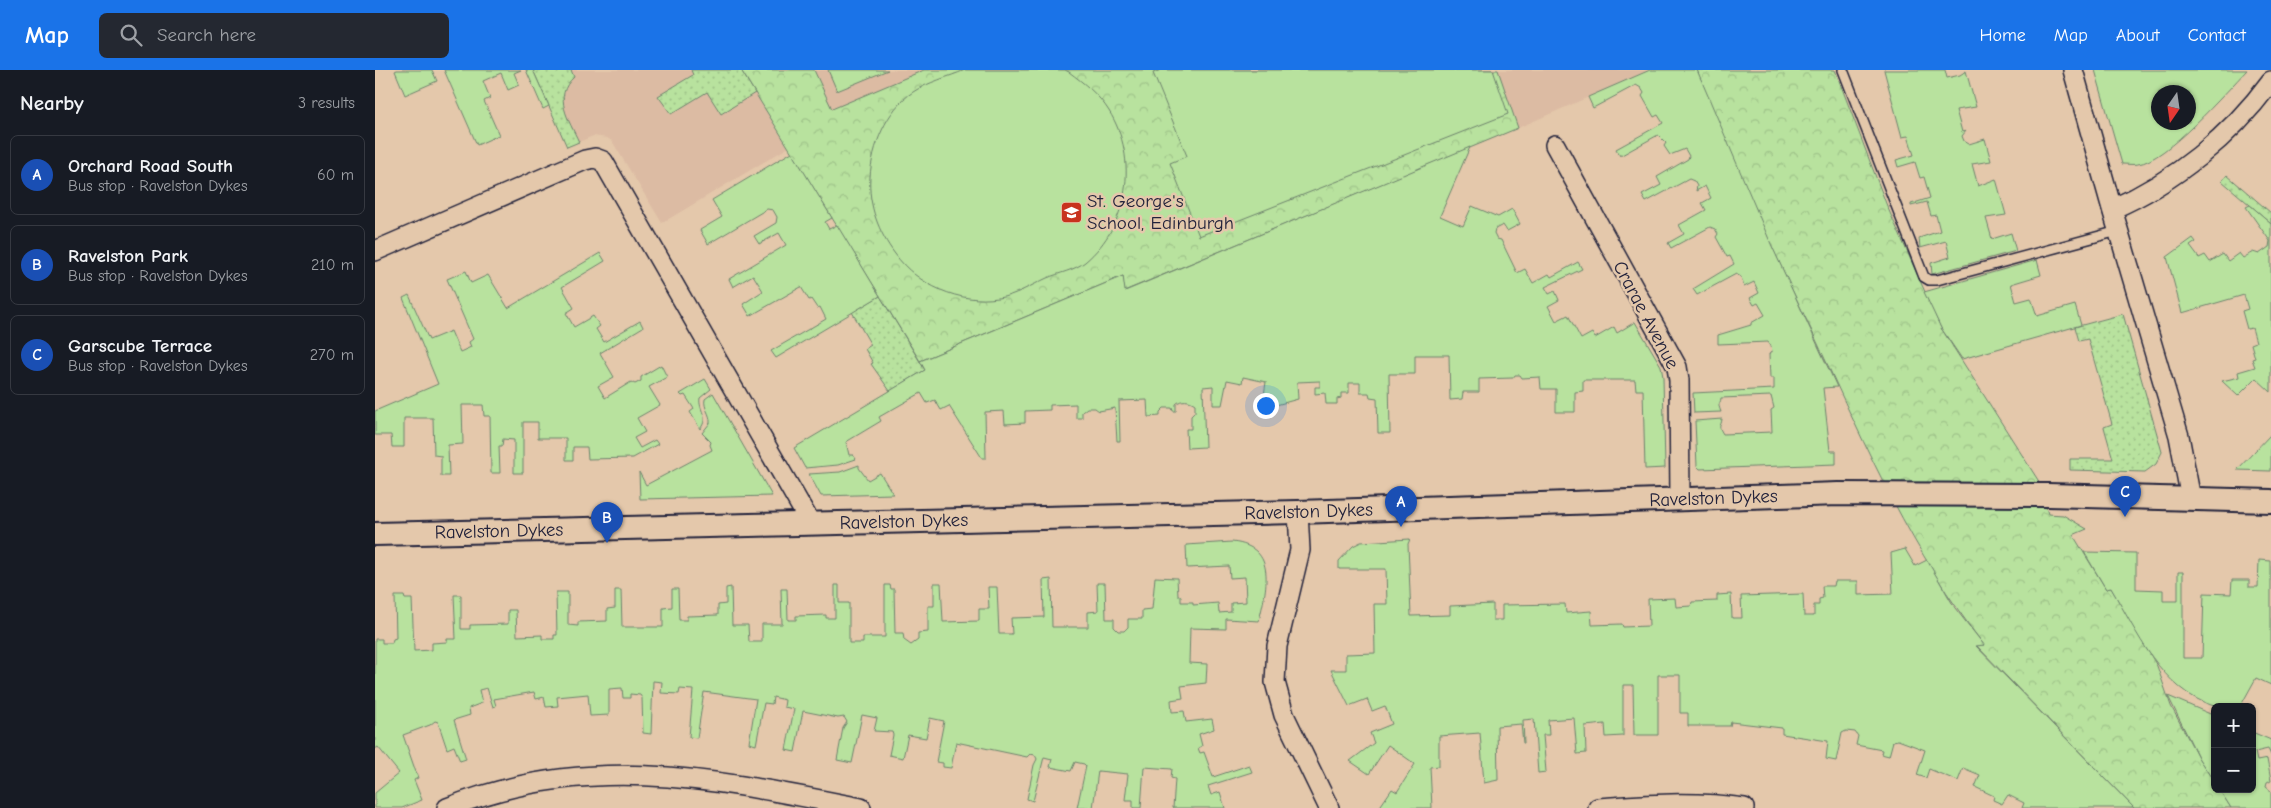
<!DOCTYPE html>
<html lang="en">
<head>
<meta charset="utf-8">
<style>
	body { margin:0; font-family:"Comic Neue",sans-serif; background:#242831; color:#f1f3f6 }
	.controls { position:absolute; right:15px; bottom:15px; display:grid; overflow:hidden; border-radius:8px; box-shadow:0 1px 4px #0004 }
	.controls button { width:45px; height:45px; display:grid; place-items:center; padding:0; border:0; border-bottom:1px solid #363941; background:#171b24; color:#f1f3f6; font:25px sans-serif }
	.compass { position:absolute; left:1776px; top:15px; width:45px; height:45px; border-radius:50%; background:#171b24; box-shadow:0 1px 4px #0004; rotate:193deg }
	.you { position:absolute; left:890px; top:335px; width:18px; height:18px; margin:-12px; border:4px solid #fff; border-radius:50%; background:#1a73e8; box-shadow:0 0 0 8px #1a73e833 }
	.badge { display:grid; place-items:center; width:32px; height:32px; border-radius:50%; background:#1a73e8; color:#fff; font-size:16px; font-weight:700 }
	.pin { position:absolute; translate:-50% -41px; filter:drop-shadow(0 1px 2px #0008) }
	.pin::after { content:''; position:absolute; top:26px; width:18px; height:15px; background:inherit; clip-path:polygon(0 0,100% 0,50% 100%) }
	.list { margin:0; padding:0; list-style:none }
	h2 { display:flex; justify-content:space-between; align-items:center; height:65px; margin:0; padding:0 20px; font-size:21px }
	h2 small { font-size:16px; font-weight:400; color:#9ea1a6 }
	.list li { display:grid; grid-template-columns:32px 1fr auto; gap:15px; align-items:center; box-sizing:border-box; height:80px; margin:0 10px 10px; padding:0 10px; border:1px solid #363941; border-radius:8px }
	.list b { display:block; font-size:19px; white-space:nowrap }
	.list p { margin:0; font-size:16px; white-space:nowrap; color:#9ea1a6 }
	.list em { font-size:16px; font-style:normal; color:#9ea1a6 }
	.icon { flex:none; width:28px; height:28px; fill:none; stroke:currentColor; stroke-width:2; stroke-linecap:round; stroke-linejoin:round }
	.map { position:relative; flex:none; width:1896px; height:738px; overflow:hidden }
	header { display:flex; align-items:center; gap:30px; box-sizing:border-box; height:70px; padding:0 25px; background:#1a73e8; color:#fff }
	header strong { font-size:24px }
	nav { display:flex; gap:28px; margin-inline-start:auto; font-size:18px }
	.search { width:350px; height:45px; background:#242831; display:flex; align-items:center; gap:12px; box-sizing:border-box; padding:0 18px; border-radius:8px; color:#9ea1a6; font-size:19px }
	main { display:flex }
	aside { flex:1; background:#171b24 }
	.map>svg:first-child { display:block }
	.built { fill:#dcbba3 }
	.grass { fill:url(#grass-dots); stroke:#6d826c }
	.forest { fill:url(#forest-crowns); stroke:#6d826c }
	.garden { fill:#b8e29e; stroke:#6d826c; fill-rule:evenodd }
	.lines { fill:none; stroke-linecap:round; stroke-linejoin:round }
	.service-casing { stroke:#22223b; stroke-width:12 }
	.minor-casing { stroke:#22223b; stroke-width:22 }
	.tertiary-casing { stroke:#22223b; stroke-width:26 }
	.service { stroke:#e4c8ab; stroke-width:9 }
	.minor { stroke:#e4c8ab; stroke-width:19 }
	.tertiary { stroke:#e4c8ab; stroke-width:22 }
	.labels { text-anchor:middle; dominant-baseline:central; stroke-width:5; stroke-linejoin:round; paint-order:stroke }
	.poi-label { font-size:19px; fill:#22223b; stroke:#e4c8ab; text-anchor:start }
	.street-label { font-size:19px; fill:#22223b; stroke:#e4c8ab }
</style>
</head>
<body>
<header>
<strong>Map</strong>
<div class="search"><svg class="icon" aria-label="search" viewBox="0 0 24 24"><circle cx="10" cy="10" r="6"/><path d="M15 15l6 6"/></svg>Search here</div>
<nav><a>Home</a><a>Map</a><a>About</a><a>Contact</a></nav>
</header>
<main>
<aside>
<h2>Nearby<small>3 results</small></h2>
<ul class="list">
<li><span class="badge" style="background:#1a4fb4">A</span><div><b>Orchard Road South</b><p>Bus stop · Ravelston Dykes</p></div><em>60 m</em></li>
<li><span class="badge" style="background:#1a4fb4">B</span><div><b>Ravelston Park</b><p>Bus stop · Ravelston Dykes</p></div><em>210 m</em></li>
<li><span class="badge" style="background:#1a4fb4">C</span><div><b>Garscube Terrace</b><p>Bus stop · Ravelston Dykes</p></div><em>270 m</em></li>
</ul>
</aside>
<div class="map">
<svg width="1896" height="738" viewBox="0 0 1896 738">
	<defs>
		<pattern id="grass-dots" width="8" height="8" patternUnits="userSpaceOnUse" patternTransform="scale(1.25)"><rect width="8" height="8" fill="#b8e29e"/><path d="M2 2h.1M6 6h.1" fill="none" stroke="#9ec289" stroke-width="1.8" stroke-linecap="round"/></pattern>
		<pattern id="forest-crowns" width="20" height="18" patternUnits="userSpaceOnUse" patternTransform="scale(1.25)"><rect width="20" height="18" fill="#b8e29e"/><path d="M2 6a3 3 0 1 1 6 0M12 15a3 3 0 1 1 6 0" fill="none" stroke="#9ec289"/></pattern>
	</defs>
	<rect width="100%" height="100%" fill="#e4c8ab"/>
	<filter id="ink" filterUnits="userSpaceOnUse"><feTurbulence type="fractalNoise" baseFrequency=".02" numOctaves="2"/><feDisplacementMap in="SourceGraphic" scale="10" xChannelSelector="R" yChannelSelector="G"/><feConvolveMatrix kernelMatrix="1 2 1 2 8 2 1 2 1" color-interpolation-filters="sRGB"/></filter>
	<g filter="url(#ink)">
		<!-- built -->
		<path class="built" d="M158,0H1275L1143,58L749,221L748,206L545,291L414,77L287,153L237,71L232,68L218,66L192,77Z"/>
		<!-- grass -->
		<path class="grass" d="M158,0H196L199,7C177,27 194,50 204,72L192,77Z
			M316,0H366L380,23L346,44L332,22L296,44L283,26L318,5Z
			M1852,105L1896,143V153L1847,111Z
			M505,226L550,300L515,321L496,294L498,293L490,279L496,275L477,242Z
			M1748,244L1787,382L1781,394L1770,402L1695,400V389H1738L1729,357L1737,354L1713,269L1704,271L1700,257Z"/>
		<!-- forest -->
		<path class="forest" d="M366,0H439L457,39L549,0H1123L1143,58L749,221L748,206L545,291Z
			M1322,0H1460L1512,136L1566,258L1663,410L1673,444L1688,445L1712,459L1698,465L1731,519L1736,518L1782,596L1796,636L1824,689L1840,713V719H1844L1856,738H1759L1601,575H1609C1538,484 1491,378 1443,274C1400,184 1356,93 1322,0Z"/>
		<!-- garden -->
		<path class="garden" d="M22,0H57L62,11L30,25L20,1Z
			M69,0H146L139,3L144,15L133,20L126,3L108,11L115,28L109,31L124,65L102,75Z
			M151,0H158L174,36L168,39Z
			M453,0H513L462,21Z
			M590,0H690L694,2C709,13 724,25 734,41C764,89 754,155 710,192C700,200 684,203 672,208C657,215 639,226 623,228C585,234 542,215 520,184C504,163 493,135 495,107C497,77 511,40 538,22C553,12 574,7 590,0Z
			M786,0H1118L1133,44L824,166L795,93L812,86L778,3Z
			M1275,0H1322L1396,174L1462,317L1448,318L1455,381H1461V394L1325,399L1322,396L1320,351L1347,349C1346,358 1342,354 1348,364L1397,362L1396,340L1399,338L1396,326L1346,328C1345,336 1342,332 1346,342L1319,343L1318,323L1399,319V308H1395L1394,284L1397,282L1396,276L1393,272L1343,274V265L1376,255V253L1390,245L1383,233L1379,235L1375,228L1384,223L1379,212L1369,217L1366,207L1361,204L1322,225L1318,219L1359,194L1355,186L1352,187L1341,167L1343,164L1340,159L1335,157L1296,178L1293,173L1309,164L1304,155L1331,140L1327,133L1336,128L1330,116L1321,121L1322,116L1319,111L1314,109L1271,132L1267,125L1286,115L1282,107L1313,89L1314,86L1310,79L1295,85L1289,76L1291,73L1283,65L1245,86L1241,79L1288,53L1283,45L1279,47L1267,26L1269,23L1266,18L1261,15L1218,38L1213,27Z
			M1509,0H1570L1572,8L1585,5L1591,1L1601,37L1581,40L1587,62L1591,61L1587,66L1589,71L1594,74L1610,69L1616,91L1597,94L1603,116L1621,109L1631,145L1611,148L1617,169L1636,163L1641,181L1557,204L1556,193L1575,187L1571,171L1545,178L1544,168L1565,161L1561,145L1556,146L1552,132L1536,136V134L1555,128L1549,107L1545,108L1540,92L1523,97L1521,90L1539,85L1533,66L1527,67Z
			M1720,0H1872C1851,22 1791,91 1763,94C1758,95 1752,94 1747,94ZM1784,22H1814V52H1784Z
			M1095,77L1065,146L1088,156L1097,136L1123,147L1137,139L1145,154L1132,161L1128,155L1120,159L1119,163L1122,169L1126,170L1142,203L1150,199L1158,213L1174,204L1176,207L1203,192L1207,199L1170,217L1174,224L1180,221L1184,230L1173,236L1181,251L1193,245L1206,269L1217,263L1220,268L1239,257L1242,263L1260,252L1286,296L1288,307L1290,398L1270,399L1268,320H1261L1260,310H1208V321L1200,322V342H1181V319H1166L1165,307L1147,308L1145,305H1140L1138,308L1104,309V322H1088L1087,329L1075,330L1074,285H1040V304H1014L1015,363H1003L1002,328L995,327L994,323H985V313H974V323H966V328L962,329V334H951L950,323L940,324V317H945V311L922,312L923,329L901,335L888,332L891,312L868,307L867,313L852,310L847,335H838V316L828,317L830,377L812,378L811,359H816V346L820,342V334C815,330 806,329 801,334V341H798L797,338H789L785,342V346L773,347L772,330L744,331L745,371H742L740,338L724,341L720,338H712L707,342V348H701V334L675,335V340L650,341V353L630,354L629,341L610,342L611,388H607L574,336L566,340L560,330L552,333L546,323L504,347L506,351L471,372L474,385H478L481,389L463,395L430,398L419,378L550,300L545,291L748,206L750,221Z
			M417,82L457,148L450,152L454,159L462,155L505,226L401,288L396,281L451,249L445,237L442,238L436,229L434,230L426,217L375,246L368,234L388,221L378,205L358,217L354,209L411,175L404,163L384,174L379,166L401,153L402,147L398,140L392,139L333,174L325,160L347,147L337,130Z
			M1875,135L1896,153V322L1881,308L1863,326L1847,311L1864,307L1863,302L1880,297L1877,289L1880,288L1876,274L1881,272L1877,258L1872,259L1867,241L1873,239L1869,225L1807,243L1792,187L1818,168L1821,172L1815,176L1824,188L1830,185L1835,192L1848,184L1853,191L1864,183L1868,188L1878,182L1884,184L1894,177L1895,171L1871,137Z
			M225,183L230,191L187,217L199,238L191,243L199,257L218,246L225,256L221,259L229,272L265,251L268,257L225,283L239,307L223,316L230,328L256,312L260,314L266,311V307L286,295L292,307L274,317L285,335L262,348L270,362L259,368L265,378L280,370L283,374L258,388L213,389L212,377H198V390H191V368H163V352H148V403H139V370L128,369L127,376H124L125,403H116L115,346H109L108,335H87L88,374L73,375L74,406H66V386L59,385L58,348H29V377H17L16,365H0V341L63,314L28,228L34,225L54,270L76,261L85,282L96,277L94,272L98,269L72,209L91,201L96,213L113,205L133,238Z
			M1662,190L1666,205L1636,214L1641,232L1656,228L1662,246L1700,235L1706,255L1587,289L1566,258L1549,222Z
			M330,309L336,319L325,328C323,340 335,347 325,359L315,342L319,339L310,325L307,326L305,324Z
			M338,323L397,426L265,429L264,402L271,415L337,380L335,375L336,372L327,363L335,353C336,344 328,338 330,329Z
			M1896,364V401L1862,400Z
			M484,395V398L493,410L505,403L518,424L446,426L434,404L465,402Z
			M1035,469L1033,474L1036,546L1075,545V536L1118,534V550H1127V535L1190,534L1191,543L1216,541L1217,555L1247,554L1248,557L1274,556L1273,529L1300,528L1301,537L1316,536L1317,532L1342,531V525L1356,524L1357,548H1367L1366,526L1428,524L1429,546H1439V535H1444V529L1448,528L1447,516H1459L1460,511H1483V525L1518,524L1516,483L1530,479L1540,496L1552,490L1580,538L1609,575L1601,576L1759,738H1647L1649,733L1633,725L1627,734L1618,730L1619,726L1600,717L1605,705L1588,698L1583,711L1554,699L1551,708L1542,705L1550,680L1523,670L1518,671L1514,686L1506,684L1507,680L1481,675L1483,666L1480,662L1471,661L1467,663L1461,691L1451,689L1453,671L1407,664V658L1356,652L1355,656H1313V643H1305V605H1283V665H1259L1258,615H1248V666L1231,667L1230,654L1210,656L1211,683L1202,684L1199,648L1173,650L1174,665H1168L1171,702L1163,703L1159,649L1148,650L1149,673H1148L1146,654L1122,656L1123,710L1109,713L1105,663L1064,666V696L1055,697L1057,738H1004L1017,719L1022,722L1040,694L1013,675L994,704L975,691L999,673L995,663L1017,654L1010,636L997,641L992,629L974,636L956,600H971V584L1000,583L999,534H1012L1011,499H964V491L978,476L986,472Z
			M857,472C904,477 891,520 884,551L851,549V559L815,558L814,593L832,594L831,613L806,616L808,628L796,630L797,642L809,641L811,652L837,649L839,659L824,664L827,676L823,678L825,683L829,682L838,707L874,695L877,702L833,716L836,725L845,722L850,738H798L800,709L796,708L797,699L769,697L766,738H758V730H750L753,704L723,701L718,738H702L711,696L709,694L700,692L696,701L675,697L677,689L669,687L658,731L652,729L659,695L662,689L660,685L655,684L652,687L581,672L576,698L568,697V693L561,692L569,651L555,648L551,668L533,665L528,688L514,685L518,665L517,662L499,661L502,648L487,645L477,693L462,690L468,658L472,652L469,647L463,648L428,641L420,682L411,680L419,639L409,637L410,630L398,627L397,634L389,633L381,675L374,673L381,629L329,622L322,668L314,667L318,620L305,619L304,624L286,623L287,612L278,611L276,664L268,663L267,628L265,625L255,624V628H248L247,618L234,619V645L215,646L213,624L182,627L183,636L171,637L169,627L161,629L159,622L119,629L121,636L118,637L112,618L104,620L107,633L94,638L95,645L79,650L91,689L85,691L79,676L72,679L63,652L60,651L55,655L28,665L43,708L39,710L47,730L27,738H0V723L24,703L3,677L0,679V569H7V573H17L18,569L21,568L20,526H29L30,529H37L39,581L57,580V573L72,572V569H81L79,525H86V559H95V555L133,554V540H141L142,566L167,565V569H179V565H182L181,522H193V555L203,556V552L232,551V539L240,538V520H246L247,557H288V538L297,537V519H303L304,550H312V546L343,545V535L351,534V518L356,517L357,555H373L374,572H387V554H407L406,519H412L413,550H421V546L451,545V548H460V515H464V533H474V573H488V567H510V515H515L516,519H519L520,563H528L529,570L536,575L543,570V563L553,562V536H559V513H566L568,552L604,551V539H614L613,517H622L624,564H637L636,548L669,547L668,510L676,509L677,557H713V542L723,541L722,513H730L731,549H739V557L743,561H749L753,557V549H767V540L777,539L780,507L802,508L803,526H806V532H818V535L843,533L844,543L856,542V533L871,532L870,507L855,508L854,496L812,498L811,475Z
			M1709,482L1761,483V519L1788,520V531H1803V502H1808V588H1827L1829,523L1856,524L1857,510H1874V517H1883L1884,490L1896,491V615L1881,608L1865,637C1857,637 1846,638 1839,636C1786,620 1762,562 1736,518L1731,519Z
			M1793,626L1840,646V713L1824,689Z
			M1877,662L1896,670V685L1893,679L1880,682L1882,691L1892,689L1896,711L1892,713L1891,717L1896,721V738H1856L1844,719H1877Z"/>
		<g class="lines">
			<defs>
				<path id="service" d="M1468,0L1549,207L1554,210H1562L1743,161"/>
				<path id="minor" d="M1698,0L1737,139L1804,366L1816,429
					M1180,75L1302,297L1304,310L1305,429
					M1737,139C1799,112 1856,66 1896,11
					M0,181L210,90L220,88L228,91L436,454
					M923,442L925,480L902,576L900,612L909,645L954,738
					M72,738C214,681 343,710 486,738
					M1223,738C1271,734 1322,731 1369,738"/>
				<g id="tertiary">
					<path id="s1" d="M0,464L923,442L1463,424L1673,425L1896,431"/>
				</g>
			</defs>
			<!-- service casing -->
			<use href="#service" class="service-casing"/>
			<!-- minor casing -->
			<use href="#minor" class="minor-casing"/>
			<!-- tertiary casing -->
			<use href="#tertiary" class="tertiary-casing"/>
			<!-- service -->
			<use href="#service" class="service"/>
			<!-- minor -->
			<use href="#minor" class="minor"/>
			<!-- tertiary -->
			<use href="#tertiary" class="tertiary"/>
		</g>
	</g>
	<!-- icons -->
	<defs>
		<symbol id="school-square" viewBox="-11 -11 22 22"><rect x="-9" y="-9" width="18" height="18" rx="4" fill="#c8321e" stroke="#e4c8ab"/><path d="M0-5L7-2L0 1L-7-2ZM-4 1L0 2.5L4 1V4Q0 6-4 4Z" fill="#fff"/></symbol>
	</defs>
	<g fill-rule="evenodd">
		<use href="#school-square" x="684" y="130" width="25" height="25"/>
	</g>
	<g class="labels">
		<!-- poi labels -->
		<g class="poi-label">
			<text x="712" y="131">St. George's<tspan x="712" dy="22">School, Edinburgh</tspan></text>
		</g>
		<!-- street labels -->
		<g class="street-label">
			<text transform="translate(1271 245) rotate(62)">Crarae Avenue</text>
			<text stroke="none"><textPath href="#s1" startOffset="1339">Ravelston Dykes</textPath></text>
			<text stroke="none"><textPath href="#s1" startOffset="934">Ravelston Dykes</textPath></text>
			<text stroke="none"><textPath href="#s1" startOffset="529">Ravelston Dykes</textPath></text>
			<text stroke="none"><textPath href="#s1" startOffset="124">Ravelston Dykes</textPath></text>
		</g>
	</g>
</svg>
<div class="controls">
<button>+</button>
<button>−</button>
</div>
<svg class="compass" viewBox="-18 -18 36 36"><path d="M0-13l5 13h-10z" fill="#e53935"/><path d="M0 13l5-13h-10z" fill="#9ea1a6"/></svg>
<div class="you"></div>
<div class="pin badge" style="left:1026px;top:457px;background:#1a4fb4">A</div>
<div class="pin badge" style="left:232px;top:473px;background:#1a4fb4">B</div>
<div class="pin badge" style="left:1750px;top:447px;background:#1a4fb4">C</div>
</div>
</main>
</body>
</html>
